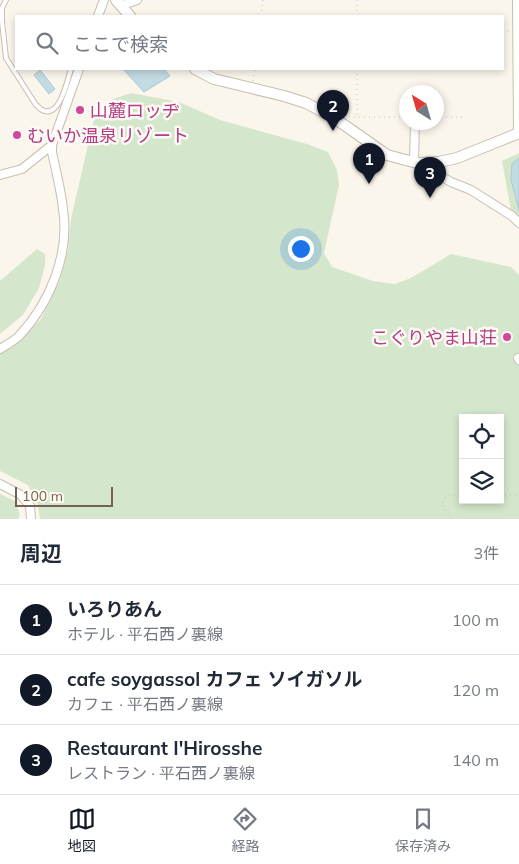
<!DOCTYPE html>
<html lang="ja">
<head>
<meta charset="utf-8">
<style>
	body { margin:0; font-family:Mulish,"Noto Sans JP",sans-serif; background:#f2f2f3; color:#1f2937 }
	.controls { position:absolute; right:15px; bottom:15px; display:grid; overflow:hidden; border-radius:0px; box-shadow:0 2px 8px #0003 }
	.controls button { width:45px; height:45px; display:grid; place-items:center; padding:0; border:0; border-bottom:1px solid #e0e1e3; background:#fff; color:#1f2937; font:25px sans-serif }
	.compass { position:absolute; left:399px; top:85px; width:45px; height:45px; border-radius:50%; background:#fff; box-shadow:0 2px 8px #0003; rotate:323deg }
	.scale { position:absolute; left:15px; bottom:12px; width:98px; box-sizing:border-box; padding-left:5px; border:2px solid #736152; border-top:0; font-size:14px; line-height:18px; white-space:nowrap; color:#736152; -webkit-text-stroke:4px #fdfaf3; paint-order:stroke }
	.you { position:absolute; left:300px; top:248px; width:18px; height:18px; margin:-12px; border:4px solid #fff; border-radius:50%; background:#1a73e8; box-shadow:0 0 0 8px #1a73e833 }
	.badge { display:grid; place-items:center; width:32px; height:32px; border-radius:50%; background:#111827; color:#fff; font-size:16px; font-weight:700 }
	.pin { position:absolute; translate:-50% -41px; filter:drop-shadow(0 1px 2px #0008) }
	.pin::after { content:''; position:absolute; top:26px; width:18px; height:15px; background:inherit; clip-path:polygon(0 0,100% 0,50% 100%) }
	.list { margin:0; padding:0; list-style:none }
	h2 { display:flex; justify-content:space-between; align-items:center; height:65px; margin:0; padding:0 20px; font-size:21px }
	h2 small { font-size:16px; font-weight:400; color:#747a83 }
	.list li { display:grid; grid-template-columns:32px 1fr auto; gap:15px; align-items:center; box-sizing:border-box; height:70px; padding:0 20px; border-top:1px solid #e0e1e3 }
	.list b { display:block; font-size:19px; white-space:nowrap }
	.list p { margin:0; font-size:16px; white-space:nowrap; color:#747a83 }
	.list em { font-size:16px; font-style:normal; color:#747a83 }
	.icon { flex:none; width:28px; height:28px; fill:none; stroke:currentColor; stroke-width:2; stroke-linecap:round; stroke-linejoin:round }
	.map { position:relative; flex:none; width:519px; height:519px; overflow:hidden }
	.search { position:absolute; background:#fff; box-shadow:0 2px 8px #0003; left:15px; right:15px; top:15px; height:55px; display:flex; align-items:center; gap:12px; box-sizing:border-box; padding:0 18px; border-radius:0px; color:#747a83; font-size:19px }
	.sheet { height:275px; background:#fff }
	nav { display:flex; justify-content:space-around; align-items:center; box-sizing:border-box; height:70px; border-top:1px solid #e0e1e3; background:#fff; font-size:14px; color:#747a83 }
	nav a { display:grid; justify-items:center; gap:2px }
	nav .on { color:#111827 }
	.map>svg:first-child { display:block }
	.green { fill:#d4e7cc; fill-rule:evenodd }
	.water { fill:#c3dbe2; stroke:#aac9d3 }
	.lines { fill:none; stroke-linecap:round; stroke-linejoin:round }
	.lane-casing { stroke:#c9beb0; stroke-width:6 }
	.street-casing { stroke:#c9beb0; stroke-width:10 }
	.secondary-casing { stroke:#cabcac; stroke-width:12 }
	.path { stroke:#d2bdaa; stroke-width:1; stroke-dasharray:1 4; stroke-linecap:butt }
	.lane { stroke:#fff; stroke-width:4 }
	.street { stroke:#fff; stroke-width:8 }
	.secondary { stroke:#fff; stroke-width:10 }
	.hotel-dot { fill:#d1479c; stroke:#fdfaf3; stroke-width:2 }
	.labels { text-anchor:middle; dominant-baseline:central; stroke-width:5; stroke-linejoin:round; paint-order:stroke }
	.hotel-label { font-size:18px; fill:#b23c85; stroke:#fdfaf3; text-anchor:start }
</style>
</head>
<body>
<div class="map">
<svg width="519" height="519" viewBox="0 0 519 519">
	<rect width="100%" height="100%" fill="#fbf6ec"/>
	<!-- green -->
	<path class="green" d="M131,93L179,102L220,120L307,144L328,152L337,170L339,185L324,253L332,267L373,281L395,284L411,278L451,254L511,267L519,275V519H40L38,506L28,485L0,471V353L17,343L41,319L60,280L68,249L71,219L93,123L98,108L113,99ZM463,418H500V500H463Z
		M519,153V223L512,216L502,161Z
		M37,249L45,254V265L39,288L23,315L0,334V281Z
		M0,494L15,501L20,515L18,519H0Z"/>
	<!-- water -->
	<path class="water" d="M123,69H164L170,76L144,92Z
		M40,70L55,89L49,94L34,75Z
		M519,158V210L511,180L512,164Z"/>
	<g class="lines">
		<defs>
			<path id="lane" d="M6,0L2,8V21L6,58L36,105C38,106 40,109 42,110C60,119 67,81 71,69"/>
			<path id="street" d="M517,0L518,133
				M120,6L137,0
				M98,16L104,0
				M414,162L415,122
				M417,163L451,182L471,190L512,216L519,223
				M0,175L22,169L52,145
				M0,349C6,345 14,341 19,336C50,303 70,254 63,209C61,190 56,171 52,152V145L79,69
				M518,358L519,360
				M0,484L21,495L30,506L31,519"/>
			<path id="secondary" d="M116,0L130,16
				M195,69L214,79L284,96L306,103L333,117L387,155L417,163L439,162L457,158L519,133"/>
		</defs>
		<!-- lane casing -->
		<use href="#lane" class="lane-casing"/>
		<!-- street casing -->
		<use href="#street" class="street-casing"/>
		<!-- secondary casing -->
		<use href="#secondary" class="secondary-casing"/>
		<!-- path -->
		<path class="path" d="M261,16L263,0
			M357,16V0
			M503,32L509,31
			M253,81L255,69
			M357,115V69
			M349,117H406
			M436,117H466
			M500,494L519,496
			M452,519L442,505L443,499L450,495L463,494"/>
		<!-- lane -->
		<use href="#lane" class="lane"/>
		<!-- street -->
		<use href="#street" class="street"/>
		<!-- secondary -->
		<use href="#secondary" class="secondary"/>
	</g>
	<!-- markers -->
	<g class="hotel-dot">
		<circle cx="80" cy="110" r="5"/>
		<circle cx="17" cy="135" r="5"/>
		<circle cx="507" cy="337" r="5"/>
	</g>
	<g class="labels">
		<!-- hotel labels -->
		<g class="hotel-label">
			<text x="90" y="110">山麓ロッヂ</text>
			<text x="27" y="135">むいか温泉リゾート</text>
			<text x="497" y="337" text-anchor="end">こぐりやま山荘</text>
		</g>
	</g>
</svg>
<div class="controls">
<button><svg class="icon" aria-label="locate" viewBox="0 0 24 24"><circle cx="12" cy="12" r="6"/><path d="M12 2v4M12 18v4M2 12h4M18 12h4"/></svg></button>
<button><svg class="icon" aria-label="layers" viewBox="0 0 24 24"><path d="M12 4l9 5-9 5-9-5zM3 14l9 5 9-5"/></svg></button>
</div>
<svg class="compass" viewBox="-18 -18 36 36"><path d="M0-13l5 13h-10z" fill="#e53935"/><path d="M0 13l5-13h-10z" fill="#747a83"/></svg>
<div class="scale">100 m</div>
<div class="you"></div>
<div class="pin badge" style="left:369px;top:184px">1</div>
<div class="pin badge" style="left:333px;top:131px">2</div>
<div class="pin badge" style="left:430px;top:198px">3</div>
<div class="search"><svg class="icon" aria-label="search" viewBox="0 0 24 24"><circle cx="10" cy="10" r="6"/><path d="M15 15l6 6"/></svg>ここで検索</div>
</div>
<section class="sheet">
<h2>周辺<small>3件</small></h2>
<ul class="list">
<li><span class="badge">1</span><div><b>いろりあん</b><p>ホテル · 平石西ノ裏線</p></div><em>100 m</em></li>
<li><span class="badge">2</span><div><b>cafe soygassol カフェ ソイガソル</b><p>カフェ · 平石西ノ裏線</p></div><em>120 m</em></li>
<li><span class="badge">3</span><div><b>Restaurant I'Hirosshe</b><p>レストラン · 平石西ノ裏線</p></div><em>140 m</em></li>
</ul>
</section>
<nav>
<a class="on"><svg class="icon" aria-label="map" viewBox="0 0 24 24"><path d="M3 6l6-2 6 2 6-2v14l-6 2-6-2-6 2zM9 4v14M15 6v14"/></svg>地図</a>
<a><svg class="icon" aria-label="directions" viewBox="0 0 24 24"><path d="M12 3l9 9-9 9-9-9zM9 14v-3h6M13 9l2 2-2 2"/></svg>経路</a>
<a><svg class="icon" aria-label="saved" viewBox="0 0 24 24"><path d="M7 4h10v16l-5-4-5 4z"/></svg>保存済み</a>
</nav>
</body>
</html>
